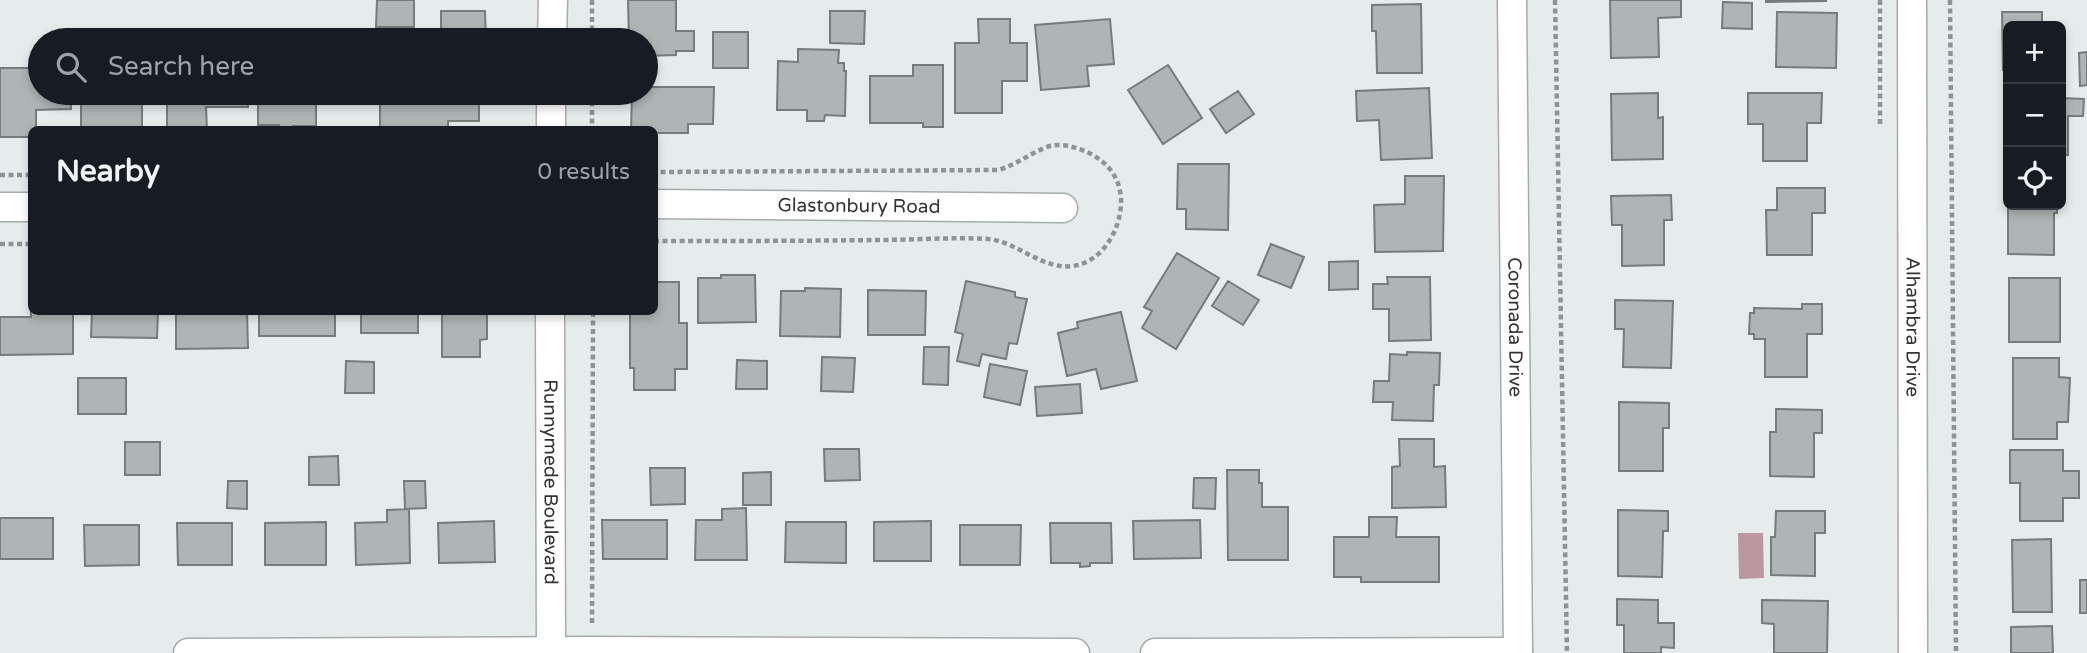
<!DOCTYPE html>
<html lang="en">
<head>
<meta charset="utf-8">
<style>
	body { margin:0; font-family:"Varela Round",sans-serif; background:#20242c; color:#f1f3f6 }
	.controls { position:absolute; right:21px; top:21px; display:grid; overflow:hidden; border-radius:10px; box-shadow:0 4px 10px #0003 }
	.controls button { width:63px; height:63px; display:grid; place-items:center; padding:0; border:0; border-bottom:2px solid #363941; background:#171b24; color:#f1f3f6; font:35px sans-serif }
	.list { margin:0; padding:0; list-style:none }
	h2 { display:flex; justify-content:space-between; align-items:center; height:91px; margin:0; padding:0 28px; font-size:30px }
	h2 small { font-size:23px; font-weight:400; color:#9ea1a6 }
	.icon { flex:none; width:38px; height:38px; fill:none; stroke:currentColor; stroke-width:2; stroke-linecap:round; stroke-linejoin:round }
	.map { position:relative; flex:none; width:2087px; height:653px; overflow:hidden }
	.search { position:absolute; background:#171b24; box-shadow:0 4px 10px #0003; left:28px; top:28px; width:630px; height:77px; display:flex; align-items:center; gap:18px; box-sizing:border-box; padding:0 24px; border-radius:38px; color:#9ea1a6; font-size:26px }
	.panel { position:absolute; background:#171b24; box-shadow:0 4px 10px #0003; left:28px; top:126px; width:630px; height:189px; border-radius:10px }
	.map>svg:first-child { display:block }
	.water { fill:#bd979f }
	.building { fill:#afb4b5; stroke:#767b7b; stroke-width:2 }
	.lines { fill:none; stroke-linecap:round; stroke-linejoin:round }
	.minor-casing { stroke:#a6acac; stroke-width:31 }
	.path { stroke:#8f9393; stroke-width:4.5; stroke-dasharray:5 3.5; stroke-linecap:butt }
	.minor { stroke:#fff; stroke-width:28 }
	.labels { text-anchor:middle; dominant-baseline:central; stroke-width:5; stroke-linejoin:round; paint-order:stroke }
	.street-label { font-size:19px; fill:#333535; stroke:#e6ecec }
</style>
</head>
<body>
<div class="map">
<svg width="2087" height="653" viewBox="0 0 2087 653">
	<rect width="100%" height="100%" fill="#e6ecec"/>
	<!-- water -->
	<path class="water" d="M1738,533H1763L1764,578L1739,579Z"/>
	<!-- building -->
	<path class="building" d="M377,0H414V27H376Z
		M628,0H676V31H694V51H676V55L646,56V40H629Z
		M1610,0H1681V17L1658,18L1659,57L1611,58Z
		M1766,0H1826V1L1766,2Z
		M1723,2L1752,3V29L1722,28Z
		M1421,4L1422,73H1377L1376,31H1372V5Z
		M441,11H485L486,40H441Z
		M830,11H865L864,44L830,43Z
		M1777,12L1837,13L1836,68L1776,67Z
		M2002,12H2042V26H2008V70H2003Z
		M978,19H1010V43H1027V81H1002V113H955V43H979Z
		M1110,19L1114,64L1087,66L1089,86L1041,90L1035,25Z
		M713,32H748V68H713Z
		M158,36V40H128V37Z
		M798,49L839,50L838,63H844V71H846L845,116L825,115L824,121H807V110H777L778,61L798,62Z
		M2087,52V85L2080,86L2079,53Z
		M913,65H943V127H923V123H870V76H913Z
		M1168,65L1202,118L1163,144L1128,90Z
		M0,68H40V93H70L71,109L36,110V130H32V137H0Z
		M646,87H714L713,124H688V133H654V130H631L632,93H646Z
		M1429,88L1432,158L1381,160L1379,120L1357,121L1356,91Z
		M1238,91L1254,114L1226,133L1210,109Z
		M81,93H142V130H81Z
		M167,93H248V107H206L207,130H167Z
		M258,93H316V126H293V129H278L279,125H258Z
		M380,93H479V121H448V130H380Z
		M1658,93V118L1663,117V159L1612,160L1611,94Z
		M1748,93H1822L1821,123H1807V161H1763V124H1748Z
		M2061,98L2084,99L2083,116H2068V155H2061Z
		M1178,164H1229L1228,230L1186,229V209H1177Z
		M1405,176H1444L1443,251L1375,252L1374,205L1405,204Z
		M1777,188H1825V213H1812V255H1767L1766,210H1777Z
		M1671,195L1672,220H1664V265L1622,266V225H1612L1611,196Z
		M2008,196V205H2057V213H2054V255L2008,254Z
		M1271,244L1304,257L1291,288L1258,275Z
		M1177,253L1219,278L1176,349L1142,328L1152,311L1144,307Z
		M1358,261V289L1329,290V262Z
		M721,275H755L756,322L698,323V278H721Z
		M1387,277H1430L1431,340L1389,341V309H1373V284H1388Z
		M2009,278H2060V342H2009Z
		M966,281L1015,292V297L1027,299L1017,344L1009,343L1006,359L982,354L979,366L957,361L963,334L955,332Z
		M1228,281L1259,300L1243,325L1212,306Z
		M654,282H679V323H687V369H675V390H634V368H630V312H654Z
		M805,288L841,289L840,337L780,336L781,291H805Z
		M30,290L32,312H73V354L0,355V317H31Z
		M868,290L926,291L925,335H868Z
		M1615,300L1673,301L1671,368L1623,367L1624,329H1615Z
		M1802,304H1822V334H1807V377H1765V339H1754V334H1749L1750,313H1754V308L1802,309Z
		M92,312H158L157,338L91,337Z
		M201,312H247L248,348L176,349V314H201Z
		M259,312H335V336H259Z
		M361,312H418V333H361Z
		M442,312H487V339L480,340V357H442Z
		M1121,312L1137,381L1101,389L1096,369L1067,376L1058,333L1078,328L1077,322Z
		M924,347H949L948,385L923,384Z
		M1407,352L1440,353L1439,385H1434L1433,421L1392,420L1393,402H1373L1374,381H1389L1390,354L1407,355Z
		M822,357L855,358L853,392L821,391Z
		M2013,358H2059V377L2070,378L2068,422H2057V439H2013Z
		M737,360L767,361V389H736Z
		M346,361L374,362V393H345Z
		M990,364L1027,371L1020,405L984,397Z
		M78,378H126V414H78Z
		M1080,384L1082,413L1037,416L1035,387Z
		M1619,402L1669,403V428H1663V471H1619Z
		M1776,409L1822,410V433H1814V477L1770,476V432H1776Z
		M1399,439H1434V467L1445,466L1446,507L1392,508V467L1400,466Z
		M125,442H160V475H125Z
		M824,449H859L860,480L825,481Z
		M2010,450H2063V471H2079V498H2063V521H2020V483H2010Z
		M338,456L339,485H309V457Z
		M650,468H685V504L651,505Z
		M1227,470H1259V483H1262V507H1288V560H1228Z
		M771,472V505H743V473Z
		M1194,478H1216L1215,509L1193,508Z
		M228,481H247V509L227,508Z
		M404,481H425L426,508L405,509Z
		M746,508L747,560H695L696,520H722V509Z
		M409,509L410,563L356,565L355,523L387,522V510Z
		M1618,510L1668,511V531H1663L1662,577L1618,576Z
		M1776,511H1825V533H1815V576L1771,575V537H1775Z
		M1369,517H1397L1396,537H1439V582H1361V577H1334V537H1369Z
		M0,518H53V559H0Z
		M602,520H667V559H603Z
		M1200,520L1201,558L1134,559L1133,521Z
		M494,521L495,562L439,563L438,523Z
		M931,521V561H874V522Z
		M326,522V565H265V523Z
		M786,522H846V563L785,562Z
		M177,523H232V565H178Z
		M1050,523H1111L1112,563H1090V566L1080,567V563H1051Z
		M84,525H139V565L85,566Z
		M960,525H1021L1020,565H960Z
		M2051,539L2052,612H2013L2012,540Z
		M2080,580H2087V613H2080Z
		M1617,599L1658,600V623H1674V648L1661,647V653H1624V625H1617Z
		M1762,600L1828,601L1827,653H1774V624L1762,623Z
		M2052,626L2053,653H2011V627Z"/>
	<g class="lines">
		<defs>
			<g id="minor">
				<path id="s1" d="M1512,0L1518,653"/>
				<path id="s2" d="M1912,0L1913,653"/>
				<path d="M552,40L553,0"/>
				<path d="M551,130V93"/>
				<path id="s3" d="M654,204L1063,208"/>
				<path d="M0,207H32"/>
				<path id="s4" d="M550,312L551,651"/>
				<path d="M188,653L593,651L1075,653"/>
				<path d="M1155,653L1518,652"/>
			</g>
		</defs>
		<!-- minor casing -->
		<use href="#minor" class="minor-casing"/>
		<!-- path -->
		<path class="path" d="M592,0V40
			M1555,0L1567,653
			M1880,0V125
			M1950,0L1956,653
			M592,93V130
			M0,175H32
			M654,241C729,241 803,241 877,240C914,240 952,237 988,239C1018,242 1042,270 1073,266C1102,262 1120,231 1121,204C1122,175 1103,156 1076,148C1068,145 1058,144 1050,146C1031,152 1017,165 998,170L660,172
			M0,244H32
			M592,623L593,312"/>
		<!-- minor -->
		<use href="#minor" class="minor"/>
	</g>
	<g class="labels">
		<!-- street labels -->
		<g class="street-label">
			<text stroke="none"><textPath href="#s3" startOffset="205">Glastonbury Road</textPath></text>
			<text stroke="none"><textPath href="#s1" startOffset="327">Coronada Drive</textPath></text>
			<text stroke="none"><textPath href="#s2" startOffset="327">Alhambra Drive</textPath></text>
			<text stroke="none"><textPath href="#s4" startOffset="170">Runnymede Boulevard</textPath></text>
		</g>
	</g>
</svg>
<div class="controls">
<button>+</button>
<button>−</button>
<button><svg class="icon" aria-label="locate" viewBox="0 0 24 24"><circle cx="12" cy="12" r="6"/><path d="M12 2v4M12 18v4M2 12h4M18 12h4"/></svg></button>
</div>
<div class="search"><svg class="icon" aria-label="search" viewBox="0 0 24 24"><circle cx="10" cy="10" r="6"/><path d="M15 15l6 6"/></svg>Search here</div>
<section class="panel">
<h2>Nearby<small>0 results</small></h2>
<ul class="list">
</ul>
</section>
</div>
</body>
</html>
